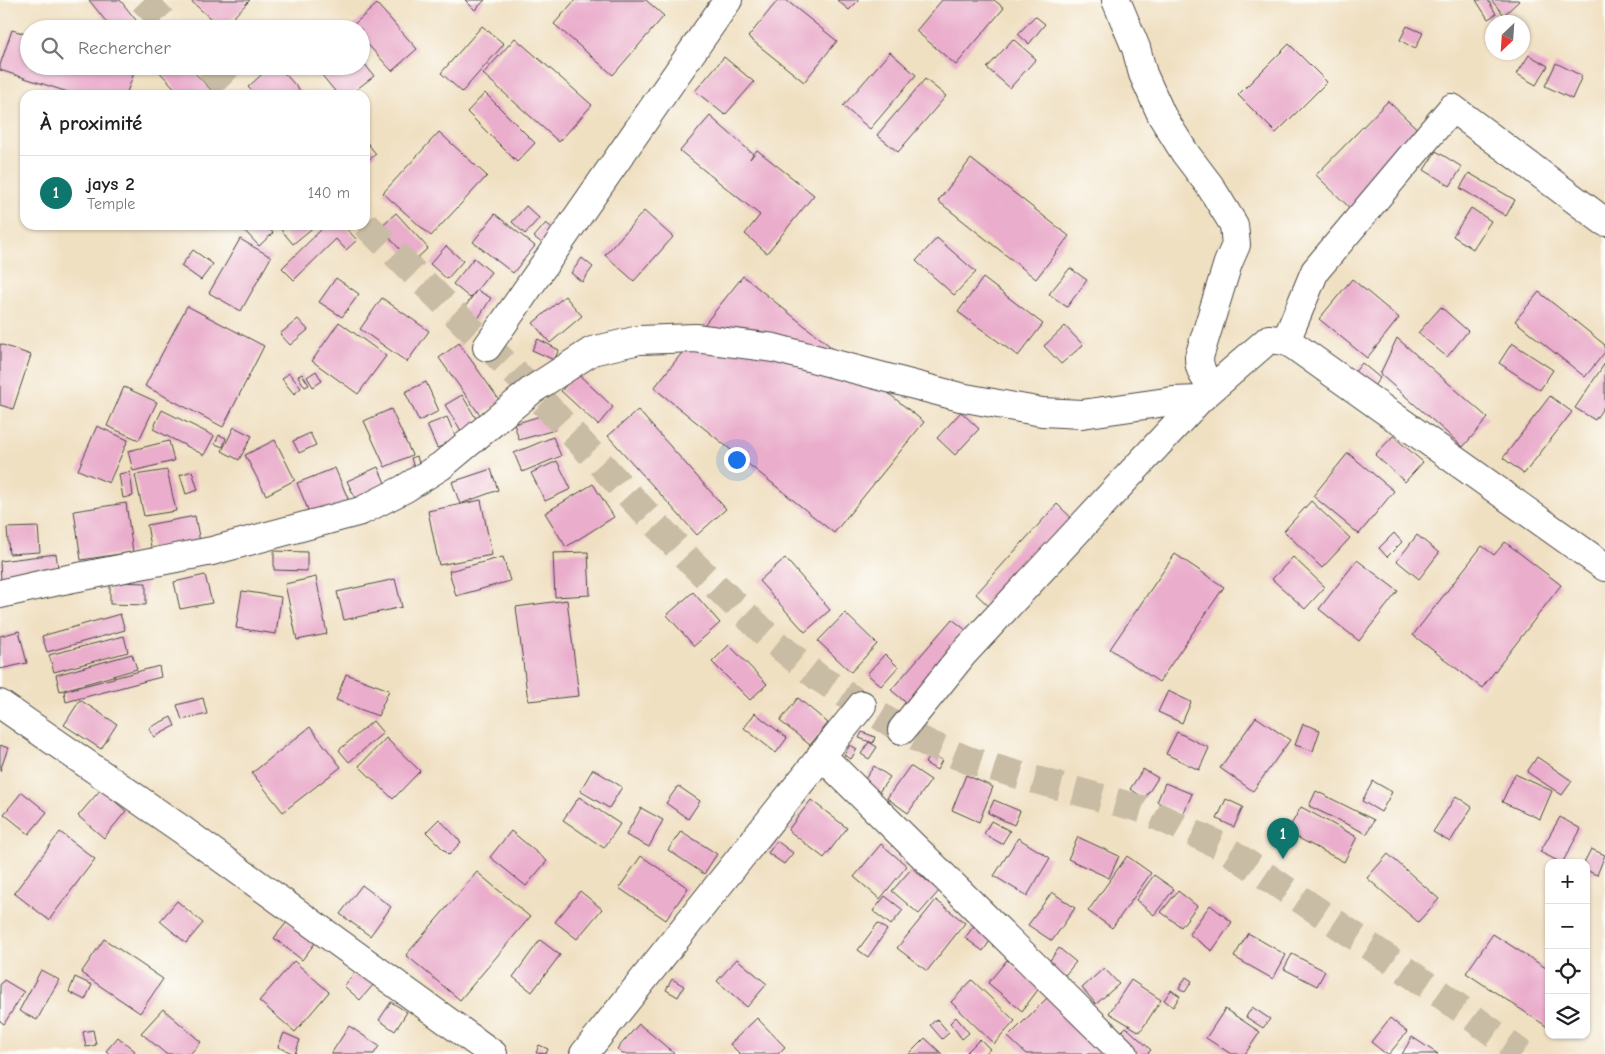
<!DOCTYPE html>
<html lang="fr">
<head>
<meta charset="utf-8">
<style>
	body { margin:0; font-family:"Comic Neue",sans-serif; background:#f6f6f6; color:#202124 }
	.controls { position:absolute; right:15px; bottom:15px; display:grid; overflow:hidden; border-radius:10px; box-shadow:0 1px 4px #0004 }
	.controls button { width:45px; height:45px; display:grid; place-items:center; padding:0; border:0; border-bottom:1px solid #e0e0e0; background:#fff; color:#202124; font:25px sans-serif }
	.compass { position:absolute; left:1485px; top:15px; width:45px; height:45px; border-radius:50%; background:#fff; box-shadow:0 1px 4px #0004; rotate:205deg }
	.you { position:absolute; left:736px; top:459px; width:18px; height:18px; margin:-12px; border:4px solid #fff; border-radius:50%; background:#1a73e8; box-shadow:0 0 0 8px #1a73e833 }
	.badge { display:grid; place-items:center; width:32px; height:32px; border-radius:50%; background:#0f766e; color:#fff; font-size:16px; font-weight:700 }
	.pin { position:absolute; translate:-50% -41px; filter:drop-shadow(0 1px 2px #0008) }
	.pin::after { content:''; position:absolute; top:26px; width:18px; height:15px; background:inherit; clip-path:polygon(0 0,100% 0,50% 100%) }
	.list { margin:0; padding:0; list-style:none }
	h2 { display:flex; justify-content:space-between; align-items:center; height:65px; margin:0; padding:0 20px; font-size:21px }
	h2 small { font-size:16px; font-weight:400; color:#757577 }
	.list li { display:grid; grid-template-columns:32px 1fr auto; gap:15px; align-items:center; box-sizing:border-box; height:75px; padding:0 20px; border-top:1px solid #e0e0e0 }
	.list b { display:block; font-size:19px; white-space:nowrap }
	.list p { margin:0; font-size:16px; white-space:nowrap; color:#757577 }
	.list em { font-size:16px; font-style:normal; color:#757577 }
	.icon { flex:none; width:28px; height:28px; fill:none; stroke:currentColor; stroke-width:2; stroke-linecap:round; stroke-linejoin:round }
	.map { position:relative; flex:none; width:1605px; height:1054px; overflow:hidden }
	.search { position:absolute; background:#fff; box-shadow:0 1px 4px #0004; left:20px; top:20px; width:350px; height:55px; display:flex; align-items:center; gap:12px; box-sizing:border-box; padding:0 18px; border-radius:28px; color:#757577; font-size:19px }
	.panel { position:absolute; background:#fff; box-shadow:0 1px 4px #0004; left:20px; top:90px; width:350px; height:140px; border-radius:15px }
	.map>svg:first-child { display:block }
	.building { fill:#eaadcc }
	.lines { fill:none; stroke-linecap:round; stroke-linejoin:round }
	.minor-tunnel { stroke:#c9bca4; stroke-width:28; stroke-dasharray:28 14; stroke-linecap:butt }
	.minor-casing { stroke:#494642; stroke-width:30 }
	.minor { stroke:#fff; stroke-width:28 }
</style>
</head>
<body>
<div class="map">
<svg width="1605" height="1054" viewBox="0 0 1605 1054">
	<rect width="100%" height="100%" fill="#fdfcf7"/>
	<filter id="ink" filterUnits="userSpaceOnUse"><feTurbulence type="fractalNoise" baseFrequency=".02" numOctaves="2"/><feDisplacementMap in="SourceGraphic" scale="10" xChannelSelector="R" yChannelSelector="G"/><feConvolveMatrix kernelMatrix="1 2 1 2 8 2 1 2 1" color-interpolation-filters="sRGB"/></filter>
	<filter id="wash" filterUnits="userSpaceOnUse"><feTurbulence type="fractalNoise" baseFrequency=".0096" numOctaves="4" result="noise"/><feDisplacementMap in="SourceGraphic" scale="20" xChannelSelector="R" yChannelSelector="G"/><feGaussianBlur stdDeviation="1.12" result="paint"/><feColorMatrix in="noise" values="0 0 0 0 0 0 0 0 0 0 0 0 0 0 0 0 0 1.4 0 .05"/><feComposite in="paint" operator="in"/></filter>
	<g filter="url(#wash)">
		<rect width="100%" height="100%" fill="#f0e0c2"/>
		<g id="blocks">
			<!-- building -->
			<path class="building" d="M89,0H120L143,29H112Z
				M190,0H250L222,29Z
				M465,0H485L475,10Z
				M575,0H646L664,16L613,75L554,24Z
				M778,0H786L837,41L804,82L748,37Z
				M837,0H859L849,10Z
				M942,0H994L1004,8L956,65L916,31Z
				M1476,0H1488L1496,14L1488,19Z
				M1491,0H1518L1519,1L1504,15Z
				M377,4L417,49L392,71L361,37V29H354L352,26Z
				M1035,16L1045,24L1029,44L1018,34Z
				M482,26L504,44L462,92L441,73Z
				M1407,26L1423,33L1415,49L1400,40Z
				M12,30L29,35V66H123L135,70L126,95H77L0,70V65Z
				M515,38L592,105L559,142L483,74Z
				M1013,39L1036,59L1010,88L987,68Z
				M1289,44L1327,82L1276,133L1238,95Z
				M890,52L916,75L870,129L843,106Z
				M1529,55L1548,66L1536,85L1517,74Z
				M724,57L754,82L725,115L695,91Z
				M361,59L374,76L349,95H338L317,69L321,66H361Z
				M1556,63L1582,76L1572,99L1545,86Z
				M154,66H188L216,95H181Z
				M271,66H278L304,95H256L248,87Z
				M925,79L946,96L898,152L877,135Z
				M485,93L535,143L517,162L467,112Z
				M1388,101L1427,138L1354,212L1316,175Z
				M710,116L753,154L750,159L757,150L814,195L767,253L745,234L760,215L680,151Z
				M439,132L487,176L431,236L383,193Z
				M365,140L376,154L365,163Z
				M1436,151L1462,167L1450,186L1424,170Z
				M971,159L1069,236L1036,279L938,201Z
				M1469,173L1515,200L1506,216L1460,188Z
				M526,206L539,218L525,234L512,222Z
				M1471,208L1491,221L1473,249L1453,236Z
				M644,211L673,237L634,281L605,255Z
				M396,213L428,248L412,263L380,227Z
				M495,214L535,246L513,273L473,242Z
				M546,223L562,236L551,250L534,237Z
				M248,225H266L273,233L259,246L243,229Z
				M277,225H316L293,244Z
				M326,225H343L357,240L346,250L336,239L294,280L282,268Z
				M937,238L976,272L954,295L916,261Z
				M240,239L271,257L241,311L209,293Z
				M446,246L463,261L447,279L430,264Z
				M193,250L213,264L201,280L181,266Z
				M474,258L491,272L477,290L491,298L476,322L461,313L476,291L470,298L453,284Z
				M582,258L593,267L582,282L571,273Z
				M1070,268L1087,280L1067,307L1049,294Z
				M743,276L924,422L834,533L654,388Z
				M336,278L359,294L342,317L319,302Z
				M983,278L1043,324L1018,356L958,312Z
				M1352,279L1399,318L1367,358L1319,319Z
				M1539,292L1605,345V352L1585,377L1515,321Z
				M565,296L582,316L550,343L533,323Z
				M382,298L429,331L407,362L360,329Z
				M187,306L264,346L223,427L145,386Z
				M1441,307L1468,331L1447,357L1418,333Z
				M298,319L308,330L290,345L280,334Z
				M339,322L386,356L358,394L312,361Z
				M1065,326L1083,345L1061,364L1044,346Z
				M1397,338L1488,418L1463,447L1380,374Z
				M538,339L559,350L554,360L532,350Z
				M459,343L500,401L480,415L439,358Z
				M1512,343L1553,370L1540,390L1499,363Z
				M0,344L31,355L13,409L0,405Z
				M1362,363L1380,378L1372,388L1354,373Z
				M1605,363V405L1595,420L1575,408Z
				M316,371L322,381L313,387L307,377Z
				M289,373L301,388L294,394L282,379Z
				M577,373L613,407L598,425L561,391Z
				M302,374L309,385L305,387L298,376Z
				M426,382L439,411L419,421L405,392Z
				M124,387L157,402L139,440L107,426Z
				M462,395L478,422L462,432L445,405Z
				M1550,396L1572,412L1524,474L1503,458Z
				M391,409L412,455L385,467L364,421Z
				M162,410L214,436L204,455L153,429Z
				M638,410L726,509L697,535L608,436Z
				M961,412L979,429L955,455L937,438Z
				M550,413L555,430L519,440L514,424Z
				M447,417L457,440L437,448L427,425Z
				M97,426L128,440L109,483L78,470Z
				M234,427L252,436L239,460L222,451Z
				M310,433L316,445L299,453L293,441Z
				M219,435L226,438L223,447L215,444Z
				M1393,436L1423,462L1405,482L1375,455Z
				M553,437L561,456L522,472L514,453Z
				M275,440L295,480L266,495L245,455Z
				M169,441L174,461L133,471L128,451Z
				M1348,453L1394,491L1359,534L1313,496Z
				M417,456L421,472L416,474L411,458Z
				M557,461L571,489L545,501L531,473Z
				M378,467L386,485L355,498L347,481Z
				M335,468L349,501L311,517L297,483Z
				M491,469L498,490L460,504L452,482Z
				M167,470L176,511L144,516L135,475Z
				M192,471L198,490L186,494L180,475Z
				M130,472L133,496L123,498L119,474Z
				M593,484L614,517L566,547L545,513Z
				M481,500L492,555L439,565L428,511Z
				M1311,501L1350,538L1322,568L1284,531Z
				M126,503L133,552L81,560L74,511Z
				M1057,504L1076,522L995,612L976,594Z
				M195,516L200,542L152,552L147,525Z
				M38,527L40,552L9,554L7,528Z
				M1394,533L1402,542L1387,557L1379,548Z
				M1417,535L1439,553L1419,579L1397,561Z
				M1505,542L1561,585L1482,688L1413,635L1482,546L1494,555Z
				M274,551L307,552V571L274,570Z
				M588,552L590,595L555,597L553,553Z
				M56,554L59,574L1,581L0,561Z
				M1175,554L1224,587L1159,682L1110,649Z
				M503,557L510,581L456,596L449,571Z
				M1293,557L1325,587L1305,609L1272,579Z
				M785,558L830,610L805,632L759,581Z
				M1357,560L1398,591L1359,641L1319,609Z
				M205,575L212,603L180,609L174,582Z
				M316,577L327,634L297,640L285,584Z
				M395,579L402,607L344,620L337,592Z
				M110,582L146,583V605L110,604Z
				M242,591L281,597L276,634L236,628Z
				M693,592L720,623L694,646L667,615Z
				M567,600L579,696L528,701L516,607Z
				M845,613L877,644L851,672L818,641Z
				M120,614L125,630L47,652L42,636Z
				M952,619L972,635L911,707L891,690Z
				M19,631L27,663L0,669V636Z
				M124,636L128,652L54,672L49,655Z
				M729,645L767,684L750,700L712,662Z
				M132,654L137,669L60,691L56,675Z
				M885,654L898,667L881,686L867,674Z
				M159,666L161,677L66,702L64,691Z
				M346,674L389,690L378,716L336,700Z
				M1168,691L1191,702L1182,723L1158,712Z
				M203,698L207,714L182,720L177,705Z
				M798,698L828,723L810,745L780,721Z
				M80,700L117,724L101,749L64,725Z
				M755,713L787,738L776,753L744,728Z
				M171,717L175,726L154,737L149,728Z
				M1256,717L1290,740L1253,791L1220,768Z
				M373,721L383,733L349,762L339,750Z
				M1303,724L1320,730L1313,751L1295,745Z
				M310,727L341,767L283,812L252,773Z
				M862,732L875,737L873,743L859,738Z
				M1177,732L1209,748L1199,770L1166,754Z
				M386,738L420,771L393,799L359,766Z
				M869,742L877,747L869,759L861,754Z
				M0,745L8,748L0,771Z
				M850,745L857,749L851,759L844,755Z
				M930,754L942,760L937,770L925,763Z
				M1537,757L1572,781L1562,795L1527,772Z
				M874,766L890,777L876,796L861,785Z
				M910,766L931,780L908,813L887,798Z
				M593,769L622,787L609,808L580,791Z
				M1143,769L1158,778L1145,798L1130,789Z
				M1515,774L1552,791L1540,819L1502,802Z
				M966,775L993,787L979,822L952,810Z
				M1373,781L1392,792L1381,812L1362,801Z
				M1165,783L1192,794L1183,814L1157,802Z
				M678,786L700,801L688,819L666,803Z
				M101,789L126,811L104,838L78,816Z
				M1316,791L1374,820L1367,834L1309,806Z
				M22,792L47,812L29,834L4,814Z
				M1456,796L1472,807L1450,842L1433,832Z
				M579,797L620,824L604,848L563,820Z
				M1226,799L1243,807L1234,827L1217,819Z
				M811,800L847,828L824,858L788,830Z
				M994,800L1020,811L1014,825L988,813Z
				M1301,807L1357,837L1344,862L1287,832Z
				M641,808L663,820L649,847L626,835Z
				M1560,817L1581,829L1562,863L1540,852Z
				M439,819L461,842L449,855L426,832Z
				M991,821L1010,831L1002,844L984,834Z
				M511,831L547,861L526,886L490,857Z
				M681,831L717,854L704,874L668,850Z
				M60,832L95,859L49,920L14,893Z
				M1078,837L1119,856L1109,878L1068,859Z
				M1018,838L1050,858L1027,896L994,876Z
				M777,841L793,853L784,864L768,853Z
				M881,844L907,866L880,899L854,877Z
				M1591,849L1605,855L1597,875L1586,870V863H1584Z
				M1388,854L1439,899L1418,922L1367,878Z
				M641,856L688,888L666,920L619,888Z
				M1127,856L1151,873L1112,928L1088,911Z
				M912,868L939,891L919,914L892,891Z
				M477,872L530,917L460,1000L406,955Z
				M1154,875L1174,889L1154,915L1136,900Z
				M362,885L391,907L370,936L340,914Z
				M580,891L602,909L577,939L555,922Z
				M1178,891L1197,906L1181,927L1161,912Z
				M1052,892L1075,908L1052,941L1028,925Z
				M885,896L903,910L891,925L873,911Z
				M936,900L965,923L927,971L897,948Z
				M177,901L203,923L186,943L160,921Z
				M1210,905L1232,922L1212,951L1189,934Z
				M287,922L315,943L302,960L274,938Z
				M878,923L887,930L868,957L858,950Z
				M976,923L994,935L983,951L965,938Z
				M1248,933L1286,955L1273,979L1234,957Z
				M1493,934L1549,970V1028L1466,973Z
				M104,939L163,979L140,1013L81,973Z
				M540,940L560,955L532,992L513,977Z
				M1059,948L1076,962L1061,980L1045,967Z
				M1292,954L1325,971L1317,986L1284,969Z
				M737,959L767,984L747,1007L717,981Z
				M1007,960L1040,987L1022,1011L988,983Z
				M294,961L329,992L295,1032L259,1001Z
				M1104,968L1119,984L1096,1004L1082,988Z
				M41,970L59,980L37,1020L19,1011Z
				M357,970L374,984L360,1000L344,986Z
				M75,977L92,985L85,1000L69,992Z
				M1186,977L1192,981L1185,992L1179,988Z
				M672,979L684,986L678,997L666,990Z
				M4,980L24,992L4,1024L0,1021V985Z
				M972,980L1015,1021L994,1044L951,1002Z
				M1131,980L1161,1000L1140,1032L1109,1013Z
				M1171,990L1180,996L1173,1007L1164,1000Z
				M1049,996L1108,1054H1026L1008,1037Z
				M391,1002L407,1012L395,1031L379,1020Z
				M1252,1007L1270,1019L1263,1028L1246,1017Z
				M163,1009L201,1042L190,1054H166L141,1033Z
				M1225,1009L1260,1032L1245,1054H1231L1206,1038Z
				M956,1017L969,1033L962,1039L950,1023Z
				M757,1018L785,1047L778,1054H740L730,1044Z
				M1390,1018L1407,1032L1389,1054H1386L1371,1042Z
				M937,1019L949,1033L942,1039L930,1025Z
				M639,1024L675,1054H622L617,1049Z
				M349,1026L379,1046L374,1054H331Z
				M1126,1027L1151,1050L1147,1054H1136L1117,1036Z
				M93,1030L96,1045L86,1047L83,1032Z
				M284,1033L300,1040L295,1054L278,1047Z
				M118,1037L135,1051L133,1054H110L106,1051Z
				M1412,1037L1438,1054H1402Z
				M925,1038L942,1054H909Z
				M980,1039L990,1049L985,1054H965Z
				M539,1045L548,1049L546,1054L536,1053Z"/>
		</g>
	</g>
	<g filter="url(#ink)">
		<use href="#blocks" fill-opacity="0" stroke="#494642" stroke-width="1"/>
		<g class="lines">
			<!-- minor-tunnel -->
			<path class="minor-tunnel" d="M143,0L171,29
				M208,66L237,95
				M365,224L532,390L691,562L774,642L819,678L902,730L929,744L968,760L1025,777L1142,809L1223,847L1439,993L1522,1054"/>
			<defs>
				<path id="minor" d="M1116,0L1136,48L1143,74L1162,116L1185,153L1210,186L1234,225L1236,245L1228,263L1199,357C1199,370 1204,377 1212,387
					M1286,341L1315,271L1452,108L1605,222
					M487,347L728,0
					M0,594L58,581L212,551L361,511L404,489L441,466L532,390L592,351L639,340L695,338L774,348L960,397L1042,412L1082,414L1173,401L1199,400
					M0,704L181,829L493,1054
					M902,730L963,654L1199,400L1269,339L1286,341L1296,347L1605,567
					M821,755L1124,1054
					M584,1054L862,705"/>
			</defs>
			<!-- minor casing -->
			<use href="#minor" class="minor-casing"/>
			<!-- minor -->
			<use href="#minor" class="minor"/>
		</g>
	</g>
</svg>
<div class="controls">
<button>+</button>
<button>−</button>
<button><svg class="icon" aria-label="locate" viewBox="0 0 24 24"><circle cx="12" cy="12" r="6"/><path d="M12 2v4M12 18v4M2 12h4M18 12h4"/></svg></button>
<button><svg class="icon" aria-label="layers" viewBox="0 0 24 24"><path d="M12 4l9 5-9 5-9-5zM3 14l9 5 9-5"/></svg></button>
</div>
<svg class="compass" viewBox="-18 -18 36 36"><path d="M0-13l5 13h-10z" fill="#e53935"/><path d="M0 13l5-13h-10z" fill="#757577"/></svg>
<div class="you"></div>
<div class="pin badge" style="left:1283px;top:859px">1</div>
<div class="search"><svg class="icon" aria-label="search" viewBox="0 0 24 24"><circle cx="10" cy="10" r="6"/><path d="M15 15l6 6"/></svg>Rechercher</div>
<section class="panel">
<h2>À proximité<small></small></h2>
<ul class="list">
<li><span class="badge">1</span><div><b>jays 2</b><p>Temple</p></div><em>140 m</em></li>
</ul>
</section>
</div>
</body>
</html>
